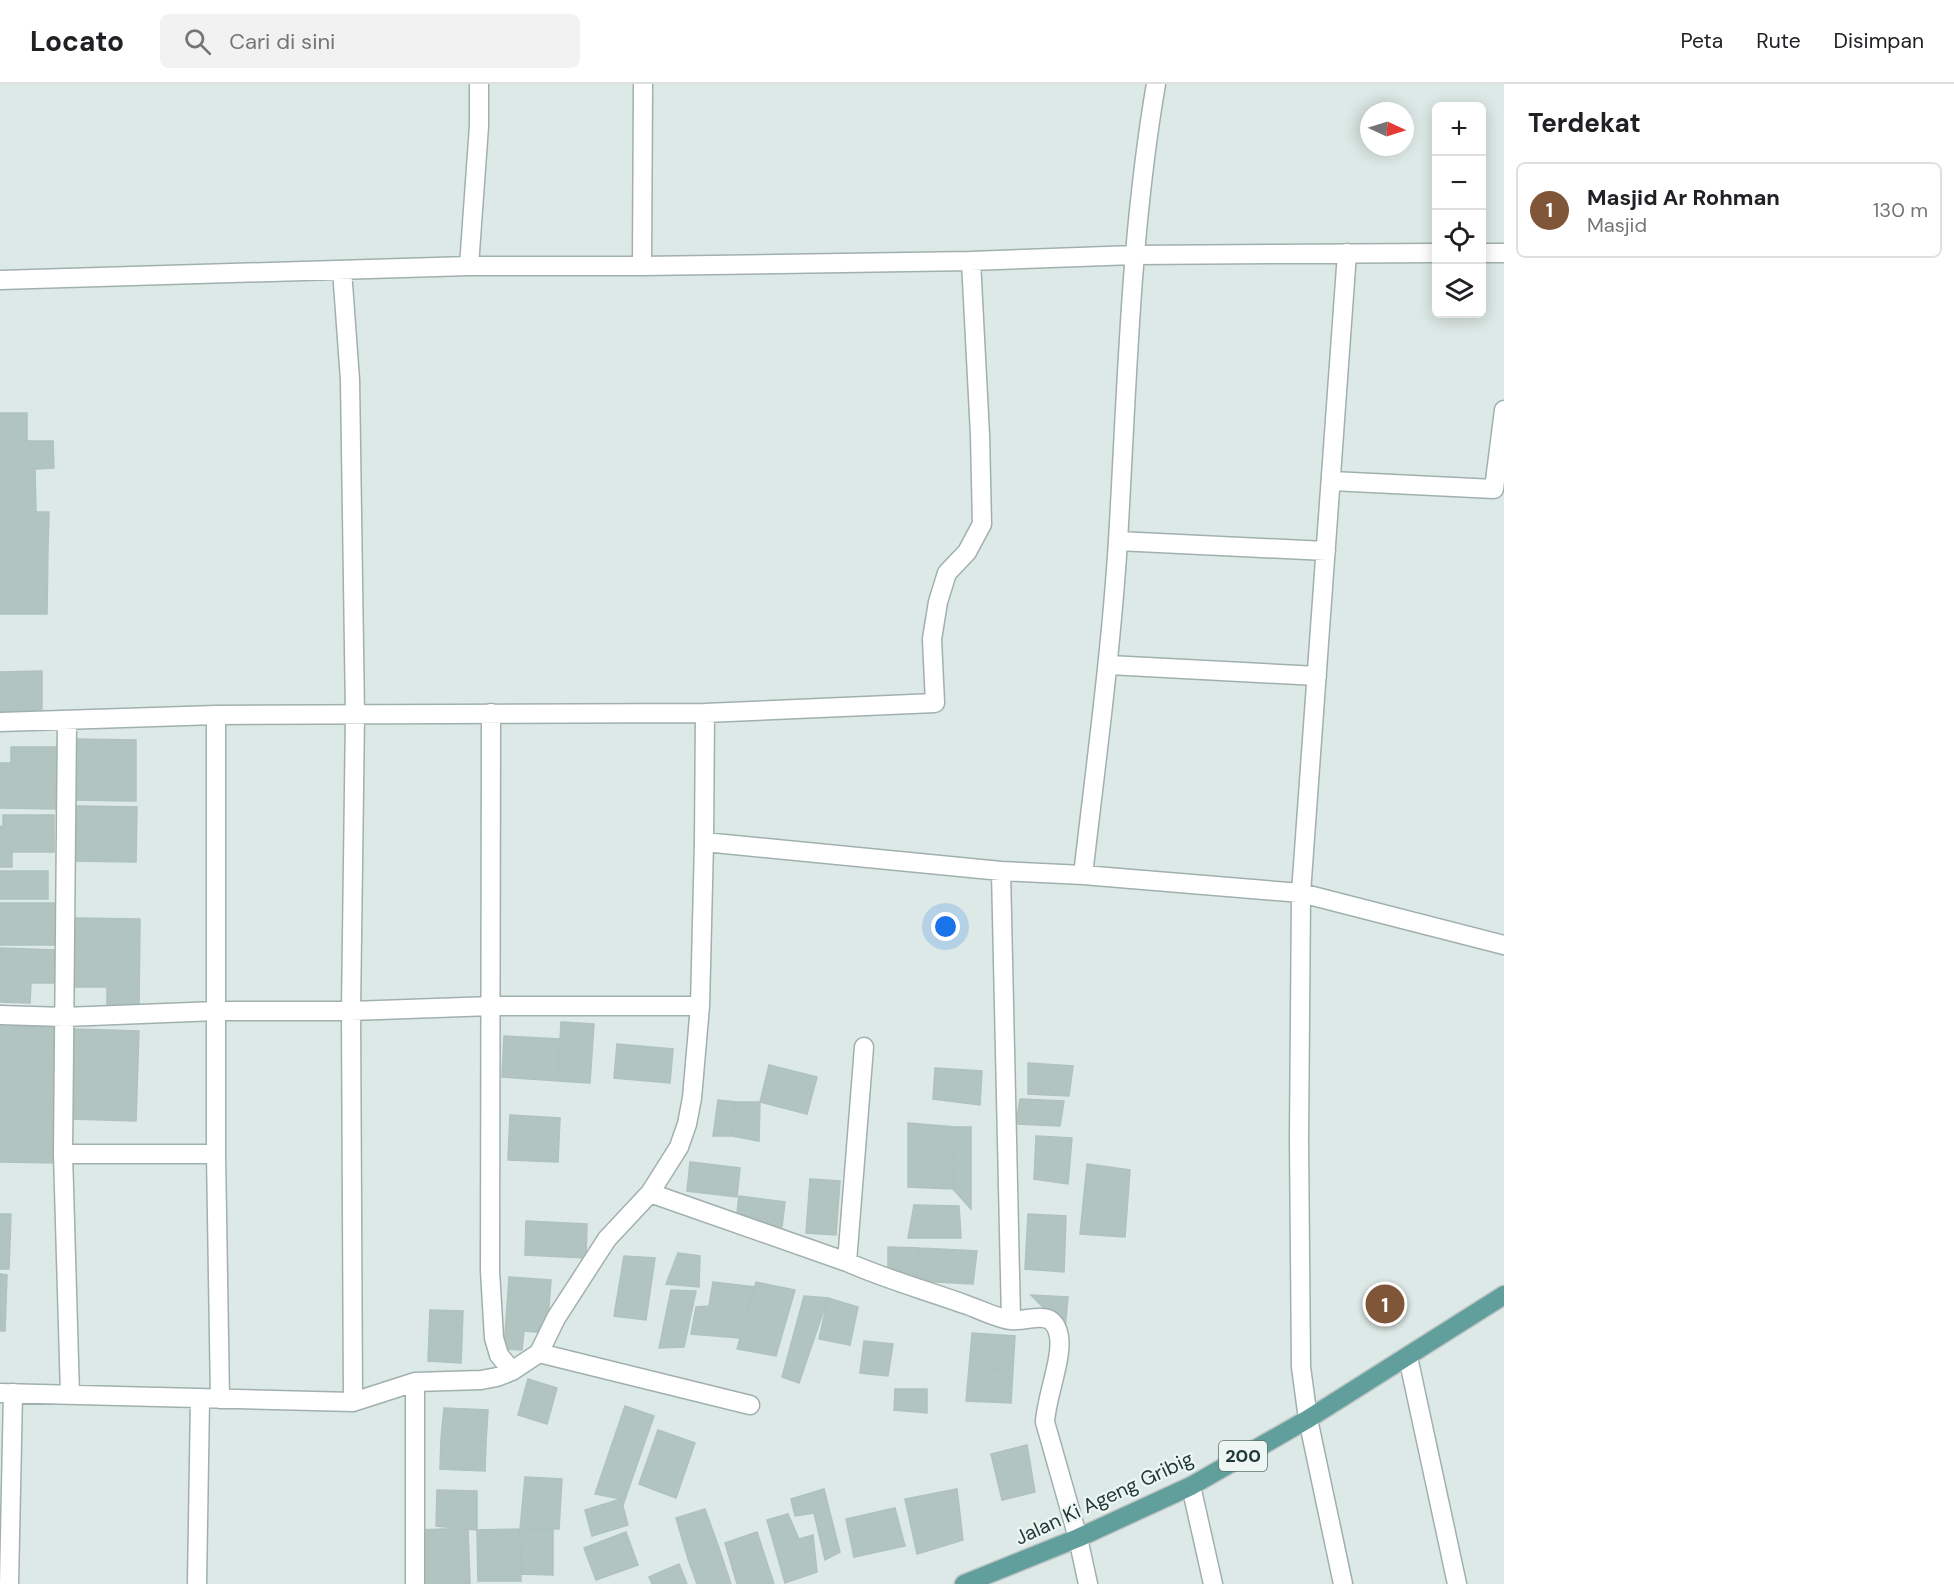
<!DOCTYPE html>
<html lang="id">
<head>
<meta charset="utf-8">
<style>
	body { margin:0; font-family:"DM Sans",sans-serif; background:#f2f2f2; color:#202124 }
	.controls { position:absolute; right:18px; top:18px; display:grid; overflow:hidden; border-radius:9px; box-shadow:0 3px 15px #0003 }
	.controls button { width:54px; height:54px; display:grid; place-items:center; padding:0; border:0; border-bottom:2px solid #e0e0e0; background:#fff; color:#202124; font:30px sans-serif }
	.compass { position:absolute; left:1360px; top:18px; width:54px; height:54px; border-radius:50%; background:#fff; box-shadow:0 3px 15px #0003; rotate:94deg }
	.you { position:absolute; left:946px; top:843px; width:21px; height:21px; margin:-15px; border:4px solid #fff; border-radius:50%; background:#1a73e8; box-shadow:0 0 0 9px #1a73e833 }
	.badge { display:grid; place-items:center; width:39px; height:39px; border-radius:50%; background:#7f5738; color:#fff; font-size:20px; font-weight:700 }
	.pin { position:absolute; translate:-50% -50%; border:3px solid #fff; box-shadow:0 2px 6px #0006 }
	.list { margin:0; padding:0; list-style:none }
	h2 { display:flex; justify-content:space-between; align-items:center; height:78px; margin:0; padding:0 24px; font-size:26px }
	h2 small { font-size:20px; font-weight:400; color:#757577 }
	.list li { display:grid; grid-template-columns:39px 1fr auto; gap:18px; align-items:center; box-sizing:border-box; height:96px; margin:0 12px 12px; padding:0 12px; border:2px solid #e0e0e0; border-radius:9px }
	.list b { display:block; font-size:22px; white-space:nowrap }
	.list p { margin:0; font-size:20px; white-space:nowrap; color:#757577 }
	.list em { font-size:20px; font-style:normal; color:#757577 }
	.icon { flex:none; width:33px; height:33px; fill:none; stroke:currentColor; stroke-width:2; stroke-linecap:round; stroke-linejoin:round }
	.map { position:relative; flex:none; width:1504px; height:1500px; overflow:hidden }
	header { display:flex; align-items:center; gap:36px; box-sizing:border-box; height:84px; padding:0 30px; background:#fff; border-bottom:2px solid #e0e0e0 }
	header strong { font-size:28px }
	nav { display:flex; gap:33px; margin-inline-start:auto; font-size:21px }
	.search { width:420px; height:54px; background:#f2f2f2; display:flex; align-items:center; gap:15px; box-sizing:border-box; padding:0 21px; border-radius:9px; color:#757577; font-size:22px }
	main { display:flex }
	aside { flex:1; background:#fff }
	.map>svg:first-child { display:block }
	.building { fill:#b2c4bf; stroke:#afc2be; stroke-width:1.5 }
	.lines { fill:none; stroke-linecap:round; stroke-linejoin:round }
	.minor-casing { stroke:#a0b0ae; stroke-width:21 }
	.primary-casing { stroke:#bcc3c3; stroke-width:21 }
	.minor { stroke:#fff; stroke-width:18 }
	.primary { stroke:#609f9c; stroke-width:18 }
	.labels { text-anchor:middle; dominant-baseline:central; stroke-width:4.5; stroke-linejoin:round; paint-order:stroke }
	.shield { fill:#edf6f3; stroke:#5d716f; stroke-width:1.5 }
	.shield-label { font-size:18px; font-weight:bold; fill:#1f3836 }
	.street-label { font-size:20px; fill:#1f3836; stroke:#edf6f3 }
</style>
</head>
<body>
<header>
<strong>Locato</strong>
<div class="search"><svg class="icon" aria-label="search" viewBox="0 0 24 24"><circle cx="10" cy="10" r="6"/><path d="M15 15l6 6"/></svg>Cari di sini</div>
<nav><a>Peta</a><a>Rute</a><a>Disimpan</a></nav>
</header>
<main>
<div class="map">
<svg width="1504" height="1500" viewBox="0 0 1504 1500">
	<rect width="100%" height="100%" fill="#dde9e6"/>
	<!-- building -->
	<path class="building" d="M0,329H27V357H53L54,384L35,385L36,428H0Z
		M0,428H49L48,463H0Z
		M0,463H48L47,530H0Z
		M42,587V631H0V588Z
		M75,655L136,656V717L74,716Z
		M11,663H58V725L0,724V679H11Z
		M75,722L137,723L136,778L74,777Z
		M3,731H54V768H12V783H0V742L3,743Z
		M0,787H48V815H0Z
		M0,819H56V861H0Z
		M75,834L140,835L139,924L107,923V903H74Z
		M0,864L56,866V899H31L30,919L0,918Z
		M561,938L594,940L590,999L558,997Z
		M0,942L60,943L57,1018L0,1016Z
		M73,945L139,947L136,1037L70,1035Z
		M504,952L560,955L558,997L502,993Z
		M617,960L673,965L670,999L614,994Z
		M1028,979L1073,982L1069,1012L1028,1010Z
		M769,981L817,993L807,1030L760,1018Z
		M935,984L982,987L980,1021L933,1015Z
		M1020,1015L1064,1017L1060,1042L1016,1040Z
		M0,1016L57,1018L58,1079L0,1078Z
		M718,1016L736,1018L732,1052H713Z
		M736,1018H760L759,1057L732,1052Z
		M510,1031L560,1034L558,1078L508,1076Z
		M908,1039L955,1043L953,1105L908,1103Z
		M955,1043H971V1125L953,1105Z
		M1036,1052L1072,1054L1068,1100L1034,1095Z
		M690,1078L740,1084L737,1113L687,1107Z
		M1087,1080L1130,1086L1125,1153L1080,1150Z
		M810,1095L840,1097L836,1151L806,1149Z
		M739,1112L785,1118L782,1143L736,1137Z
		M914,1121L959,1122L961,1154H908Z
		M0,1130H11L9,1185H0Z
		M1028,1130L1066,1132L1064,1188L1025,1185Z
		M526,1137L587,1140L586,1174L525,1171Z
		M888,1163L919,1164L917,1197L888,1187Z
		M919,1164L977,1167L973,1200L917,1197Z
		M678,1169L700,1172L699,1203L666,1200Z
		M624,1172L655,1174L646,1236L614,1232Z
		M0,1190L7,1191L5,1247H0Z
		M509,1193L551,1196L547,1249L524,1247L522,1266L504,1265Z
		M713,1198L755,1203L740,1254L691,1250L696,1223L709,1222Z
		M756,1198L795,1206L776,1272L737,1265Z
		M671,1206L696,1207L684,1263L659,1264Z
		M1031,1211L1068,1213L1065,1245Z
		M804,1212L828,1214L799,1299L782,1293Z
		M828,1214L858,1223L850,1261L819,1255Z
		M430,1226L463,1227L461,1279L428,1277Z
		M972,1249L1015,1252L1013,1286L969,1284Z
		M864,1257L893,1260L888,1292L860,1289Z
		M969,1284L1013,1286L1011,1319L966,1317Z
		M528,1295L557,1304L547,1340L518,1331Z
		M895,1305H927V1329L894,1326Z
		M625,1322L654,1332L623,1421L621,1415L595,1410Z
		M444,1324L488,1326L486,1358L441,1355Z
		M658,1346L695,1359L676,1414L639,1400Z
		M441,1355L486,1358L485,1387L440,1385Z
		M1027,1361L1035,1408L1002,1416L991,1370Z
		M525,1393L562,1395L559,1445H520Z
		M824,1405L840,1468L825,1476L814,1429L795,1432L791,1415Z
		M957,1405L963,1456L917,1470L905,1415Z
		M437,1406L477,1407V1446L436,1442Z
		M621,1415L628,1441L592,1452L585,1426Z
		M895,1424L905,1462L854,1473L846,1435Z
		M705,1425L719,1464L688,1475L676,1434Z
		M788,1430L799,1455L813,1451L817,1488L785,1499L767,1436Z
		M553,1443V1491L522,1490L520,1445Z
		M468,1444L470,1500H422L420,1446Z
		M520,1445L521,1497H478L477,1446Z
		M626,1448L638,1481L596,1496L584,1464Z
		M757,1448L774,1500H737L725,1459Z
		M719,1464L731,1500H697L688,1475Z
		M679,1480L687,1500H652L649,1493Z"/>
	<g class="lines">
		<defs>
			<path id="minor" d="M1482,169H1504
				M469,182L479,42V0
				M642,182L643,0
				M342,186L350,296L355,631L351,927L353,1318
				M0,196L469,182H642L971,177L1134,171L1436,169
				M1332,397L1494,405L1504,326
				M1118,457L1326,467
				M1109,581L1317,592
				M491,629L490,1187L494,1254L499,1271L512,1287
				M216,631V1070L220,1315
				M67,636L63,1070L70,1311
				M0,638L216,631L705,629L935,619L932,555L938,518L947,489L967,468L982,440L980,351L971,177
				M704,758L1001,787L1083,791L1301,809L1504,861
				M1001,787L1011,1236
				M1083,791C1096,679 1111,568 1118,457C1127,304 1130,151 1156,0
				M0,931L65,933L217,927H351L492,922H700
				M63,1070H216
				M650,1109L847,1178C885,1195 925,1206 964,1220C977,1224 998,1235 1011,1236C1029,1238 1051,1224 1058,1248C1065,1269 1046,1313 1045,1338L1078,1454L1088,1500
				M847,1178L864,963
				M539,1269L750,1321
				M1408,1273L1457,1500
				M0,1309L353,1318L415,1298L481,1296L497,1293L512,1287L539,1269L556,1234L607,1155L650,1109L679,1063L687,1040L692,1014L700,922L704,758L705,629
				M1191,1402L1213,1500
				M9,1500L13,1309
				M197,1500L200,1315
				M415,1500V1298
				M1343,1500L1308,1335L1301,1283L1299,1056L1301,809L1347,169"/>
			<path id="primary" d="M964,1500L1078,1454L1191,1402L1308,1335L1504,1211"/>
		</defs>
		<!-- minor casing -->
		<use href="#minor" class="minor-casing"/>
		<!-- primary casing -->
		<use href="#primary" class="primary-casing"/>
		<!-- minor -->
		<use href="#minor" class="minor"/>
		<!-- primary -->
		<use href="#primary" class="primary"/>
	</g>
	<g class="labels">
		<!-- shield labels -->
		<rect class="shield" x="1219" y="1357" width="48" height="30" rx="4.5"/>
		<g class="shield-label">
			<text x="1243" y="1372">200</text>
		</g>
		<!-- street labels -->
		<g class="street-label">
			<text transform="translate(1104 1414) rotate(-25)">Jalan Ki Ageng Gribig</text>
		</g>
	</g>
</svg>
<div class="controls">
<button>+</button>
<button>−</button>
<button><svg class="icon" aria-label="locate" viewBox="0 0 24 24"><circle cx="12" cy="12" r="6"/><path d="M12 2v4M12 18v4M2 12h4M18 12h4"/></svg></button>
<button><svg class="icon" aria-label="layers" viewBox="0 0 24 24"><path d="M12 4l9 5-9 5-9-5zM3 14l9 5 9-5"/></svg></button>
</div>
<svg class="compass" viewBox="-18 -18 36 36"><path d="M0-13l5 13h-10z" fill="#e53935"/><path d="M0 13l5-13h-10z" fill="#757577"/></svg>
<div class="you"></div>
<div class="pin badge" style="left:1385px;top:1220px">1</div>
</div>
<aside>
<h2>Terdekat<small></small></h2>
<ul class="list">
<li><span class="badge">1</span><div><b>Masjid Ar Rohman</b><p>Masjid</p></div><em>130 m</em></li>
</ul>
</aside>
</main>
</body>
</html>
